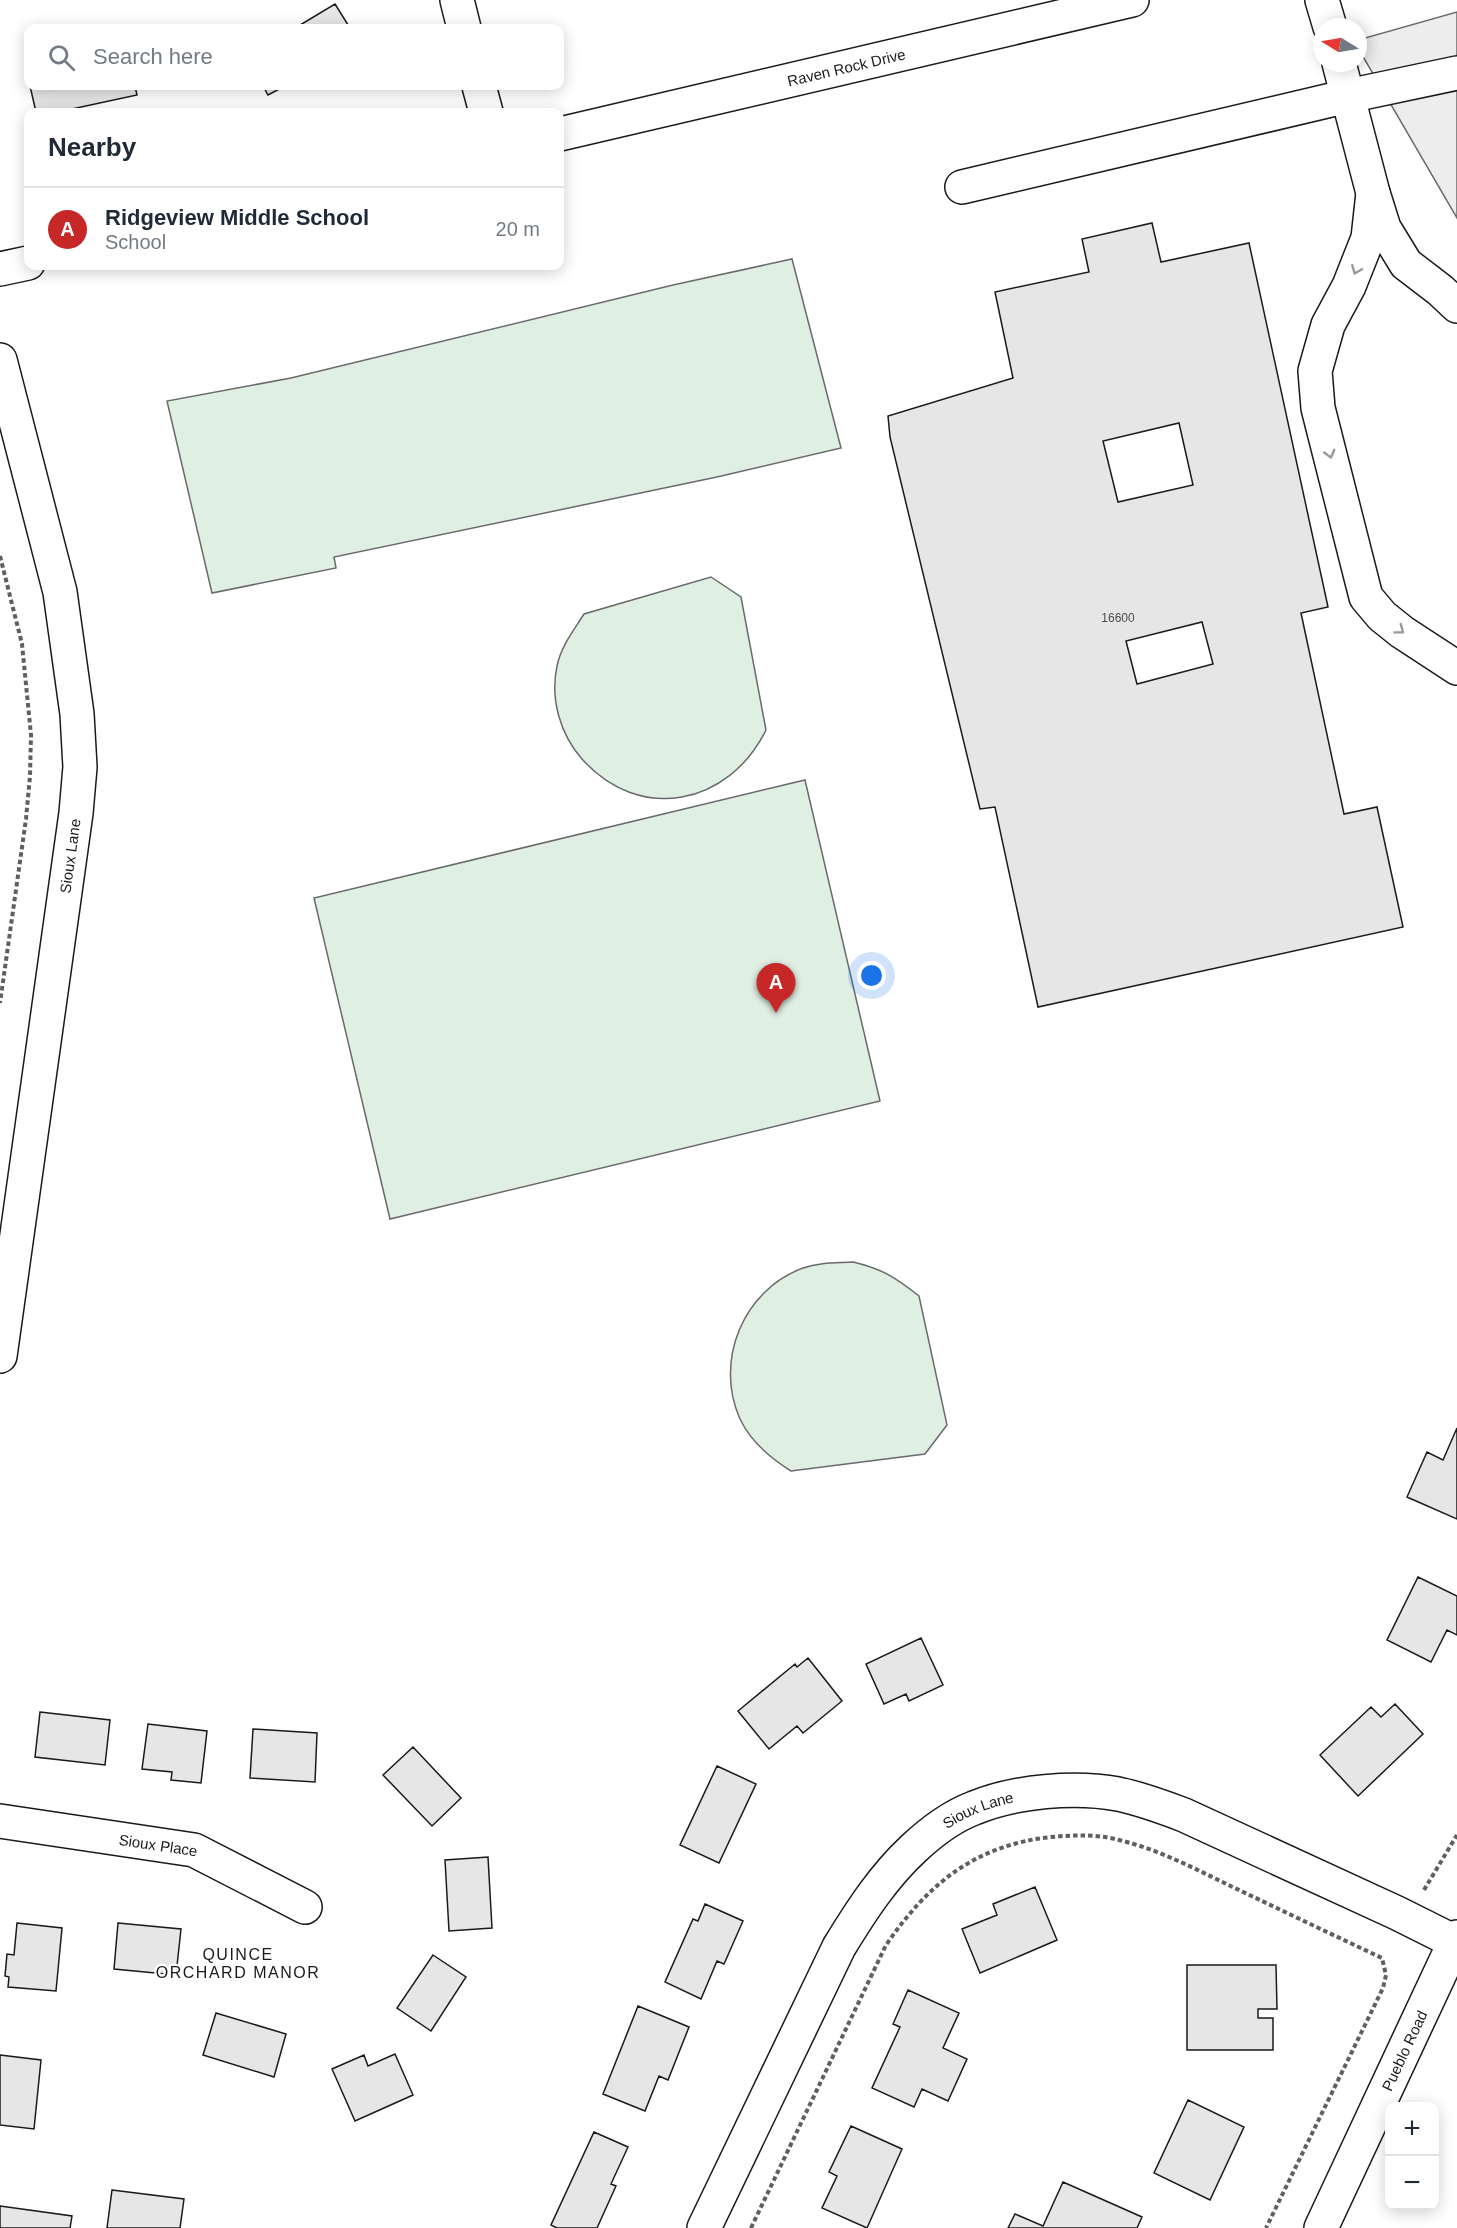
<!DOCTYPE html>
<html lang="en">
<head>
<meta charset="utf-8">
<style>
	body { margin:0; font-family:Arial,sans-serif; background:#f6f6f7; color:#1f2937 }
	.controls { position:absolute; right:18px; bottom:18px; display:grid; overflow:hidden; border-radius:12px; box-shadow:0 3px 15px #0003 }
	.controls button { width:54px; height:54px; display:grid; place-items:center; padding:0; border:0; border-bottom:2px solid #e0e1e3; background:#fff; color:#1f2937; font:30px sans-serif }
	.compass { position:absolute; left:1313px; top:18px; width:54px; height:54px; border-radius:50%; background:#fff; box-shadow:0 3px 15px #0003; rotate:281deg }
	.you { position:absolute; left:872px; top:976px; width:21px; height:21px; margin:-15px; border:4px solid #fff; border-radius:50%; background:#1a73e8; box-shadow:0 0 0 9px #1a73e833 }
	.badge { display:grid; place-items:center; width:39px; height:39px; border-radius:50%; background:#c62828; color:#fff; font-size:20px; font-weight:700 }
	.pin { position:absolute; translate:-50% -50px; filter:drop-shadow(0 2px 3px #0008) }
	.pin::after { content:''; position:absolute; top:32px; width:21px; height:18px; background:inherit; clip-path:polygon(0 0,100% 0,50% 100%) }
	.list { margin:0; padding:0; list-style:none }
	h2 { display:flex; justify-content:space-between; align-items:center; height:78px; margin:0; padding:0 24px; font-size:26px }
	h2 small { font-size:20px; font-weight:400; color:#747a83 }
	.list li { display:grid; grid-template-columns:39px 1fr auto; gap:18px; align-items:center; box-sizing:border-box; height:84px; padding:0 24px; border-top:2px solid #e0e1e3 }
	.list b { display:block; font-size:22px; white-space:nowrap }
	.list p { margin:0; font-size:20px; white-space:nowrap; color:#747a83 }
	.list em { font-size:20px; font-style:normal; color:#747a83 }
	.icon { flex:none; width:33px; height:33px; fill:none; stroke:currentColor; stroke-width:2; stroke-linecap:round; stroke-linejoin:round }
	.map { position:relative; flex:none; width:1457px; height:2228px; overflow:hidden }
	.search { position:absolute; background:#fff; box-shadow:0 3px 15px #0003; left:24px; top:24px; width:540px; height:66px; display:flex; align-items:center; gap:15px; box-sizing:border-box; padding:0 21px; border-radius:12px; color:#747a83; font-size:22px }
	.panel { position:absolute; background:#fff; box-shadow:0 3px 15px #0003; left:24px; top:108px; width:540px; height:162px; border-radius:12px }
	.map>svg:first-child { display:block }
	.green { fill:#e0efe3; stroke:#6a6a6a; stroke-width:1.5 }
	.parking { fill:#ededed; stroke:#6a6a6a; stroke-width:1.5 }
	.building { fill:#e6e6e6; stroke:#1a1a1a; stroke-width:1.5; fill-rule:evenodd }
	.lines { fill:none; stroke-linecap:round; stroke-linejoin:round }
	.minor-casing { stroke:#1a1a1a; stroke-width:36 }
	.path { stroke:#5f5f5f; stroke-width:4; stroke-dasharray:4.5 3; stroke-linecap:butt }
	.minor { stroke:#fff; stroke-width:33 }
	.oneway { stroke:#989898 }
	.labels { text-anchor:middle; dominant-baseline:central; stroke-width:4.5; stroke-linejoin:round; paint-order:stroke }
	.number-label { font-size:12px; fill:#4d4d4d }
	.street-label { font-size:15px; fill:#1a1a1a; stroke:#fff }
	.neighbourhood-label { font-size:16px; letter-spacing:1.5px; fill:#1a1a1a; stroke:#fff }
</style>
</head>
<body>
<div class="map">
<svg width="1457" height="2228" viewBox="0 0 1457 2228">
	<rect width="100%" height="100%" fill="#fff"/>
	<!-- green -->
	<path class="green" d="M792,259L841,448L717,477L334,557L336,568L212,593L167,401L291,378L673,285Z
		M711,577L741,597L766,730C729,805 640,824 582,759C560,734 550,699 557,666C561,646 574,630 584,614Z
		M805,780L880,1101L390,1219L314,898Z
		M853,1262C883,1269 896,1278 919,1296L947,1425L925,1454L791,1471C770,1458 751,1442 740,1419C714,1361 743,1290 803,1268C820,1262 836,1263 853,1262Z"/>
	<!-- parking -->
	<path class="parking" d="M1457,12V218L1358,48V40Z"/>
	<!-- building -->
	<path class="building" d="M335,4L350,28H295Z
		M30,86H135L137,95L58,112H36Z
		M263,86H285L268,95Z
		M1152,223L1161,262L1249,243L1328,607L1301,613L1344,814L1377,807L1403,927L1038,1007L995,807L980,809L890,437L888,416L1013,378L995,292L1089,272L1082,239ZM1179,423L1193,485L1118,502L1103,441ZM1202,622L1213,664L1137,684L1126,641Z
		M1457,1428V1519L1407,1497L1427,1452L1443,1460Z
		M1418,1577L1457,1596V1635L1447,1630L1431,1662L1387,1640Z
		M921,1638L943,1685L909,1701L906,1694L884,1704L866,1664Z
		M808,1658L842,1701L803,1733L797,1726L769,1749L738,1711L795,1664L797,1667Z
		M1395,1704L1423,1734L1358,1796L1320,1755L1371,1707L1381,1717Z
		M40,1712L110,1720L105,1765L35,1757Z
		M148,1724L207,1731L201,1783L171,1780L172,1772L142,1769Z
		M253,1729L317,1733L315,1782L250,1778Z
		M413,1747L461,1798L432,1826L383,1775Z
		M717,1766L756,1784L719,1863L680,1845Z
		M488,1857L492,1928L449,1931L445,1860Z
		M1035,1887L1057,1940L980,1973L962,1929L997,1915L993,1904Z
		M705,1904L743,1921L724,1964L717,1961L701,1999L665,1982L693,1919L698,1921Z
		M17,1923L62,1928L56,1991L8,1987L9,1977L5,1976L7,1954L14,1955Z
		M118,1923L181,1929L176,1975L114,1969Z
		M433,1955L466,1977L431,2031L397,2008Z
		M1187,1965H1276L1277,2009H1258V2018H1273V2050H1187Z
		M908,1990L959,2013L943,2048L967,2059L948,2101L922,2089L914,2107L872,2088L900,2027L893,2024Z
		M638,2006L689,2027L668,2080L659,2076L645,2111L603,2094Z
		M216,2013L286,2034L274,2077L203,2055Z
		M395,2054L413,2095L355,2121L332,2069L364,2055L368,2066Z
		M0,2055L41,2060L34,2129L0,2125Z
		M1188,2100L1244,2127L1210,2200L1154,2173Z
		M851,2126L902,2149L867,2228L822,2208L837,2176L829,2172Z
		M594,2132L628,2147L611,2184L616,2186L597,2228H557L551,2225Z
		M1063,2182L1142,2217L1137,2228H1008L1015,2214L1043,2226Z
		M112,2190L184,2199L180,2228H107Z
		M0,2206L72,2216L70,2228H0Z"/>
	<g class="lines">
		<defs>
			<g id="minor">
				<path d="M457,0L464,28"/>
				<path d="M1322,0L1330,27"/>
				<path d="M1339,63L1373,193L1384,228L1406,264L1440,290L1457,306"/>
				<path d="M479,86L486,112"/>
				<path id="s1" d="M560,134L1132,0"/>
				<path d="M962,187L1348,96L1457,73"/>
				<path d="M1373,193L1368,238L1349,286L1328,325L1315,371L1318,408L1366,597L1382,616L1402,632L1457,668"/>
				<path d="M0,269L28,263"/>
				<path d="M0,360L60,592L77,714L80,767L76,813L0,1356"/>
				<path id="s2" d="M0,1821L194,1850L305,1907"/>
				<path id="s3" d="M704,2228L839,1947C861,1911 883,1877 913,1849C930,1833 953,1816 974,1808C1015,1791 1075,1786 1118,1794C1141,1799 1163,1807 1184,1815L1397,1913L1455,1942"/>
				<path id="s4" d="M1321,2228L1457,1937"/>
			</g>
		</defs>
		<!-- minor casing -->
		<use href="#minor" class="minor-casing"/>
		<!-- path -->
		<path class="path" d="M0,556L22,644L31,735L30,776L26,819L0,1003
			M1424,1890L1457,1835
			M751,2228L886,1945C928,1884 975,1845 1051,1837C1074,1835 1097,1834 1119,1840C1161,1850 1199,1871 1237,1889C1285,1912 1333,1935 1382,1958L1386,1975L1383,1988L1266,2228"/>
		<!-- minor -->
		<use href="#minor" class="minor"/>
	</g>
	<!-- one-way arrows -->
	<defs><path id="oneway-chevron" d="M-2-3.5L2.5 0L-2 3.5" fill="none" stroke-width="1.6" stroke-linecap="round" stroke-linejoin="round" transform="scale(1.5)"/></defs>
	<g class="oneway">
		<use href="#oneway-chevron" transform="translate(1356 270) rotate(112)"/>
		<use href="#oneway-chevron" transform="translate(1330 454) rotate(75)"/>
		<use href="#oneway-chevron" transform="translate(1400 630) rotate(37)"/>
	</g>
	<g class="labels">
		<!-- number labels -->
		<g class="number-label">
			<text x="1118" y="618">16600</text>
		</g>
		<!-- street labels -->
		<g class="street-label">
			<text stroke="none"><textPath href="#s1" startOffset="294">Raven Rock Drive</textPath></text>
			<text transform="translate(70 856) rotate(-82)">Sioux Lane</text>
			<text stroke="none"><textPath href="#s3" startOffset="512">Sioux Lane</textPath></text>
			<text stroke="none"><textPath href="#s2" startOffset="160">Sioux Place</textPath></text>
			<text stroke="none"><textPath href="#s4" startOffset="196">Pueblo Road</textPath></text>
		</g>
		<!-- neighbourhood labels -->
		<g class="neighbourhood-label">
			<text x="238" y="1954">QUINCE<tspan x="238" dy="18">ORCHARD MANOR</tspan></text>
		</g>
	</g>
</svg>
<div class="controls">
<button>+</button>
<button>−</button>
</div>
<svg class="compass" viewBox="-18 -18 36 36"><path d="M0-13l5 13h-10z" fill="#e53935"/><path d="M0 13l5-13h-10z" fill="#747a83"/></svg>
<div class="you"></div>
<div class="pin badge" style="left:776px;top:1013px">A</div>
<div class="search"><svg class="icon" aria-label="search" viewBox="0 0 24 24"><circle cx="10" cy="10" r="6"/><path d="M15 15l6 6"/></svg>Search here</div>
<section class="panel">
<h2>Nearby<small></small></h2>
<ul class="list">
<li><span class="badge">A</span><div><b>Ridgeview Middle School</b><p>School</p></div><em>20 m</em></li>
</ul>
</section>
</div>
</body>
</html>
